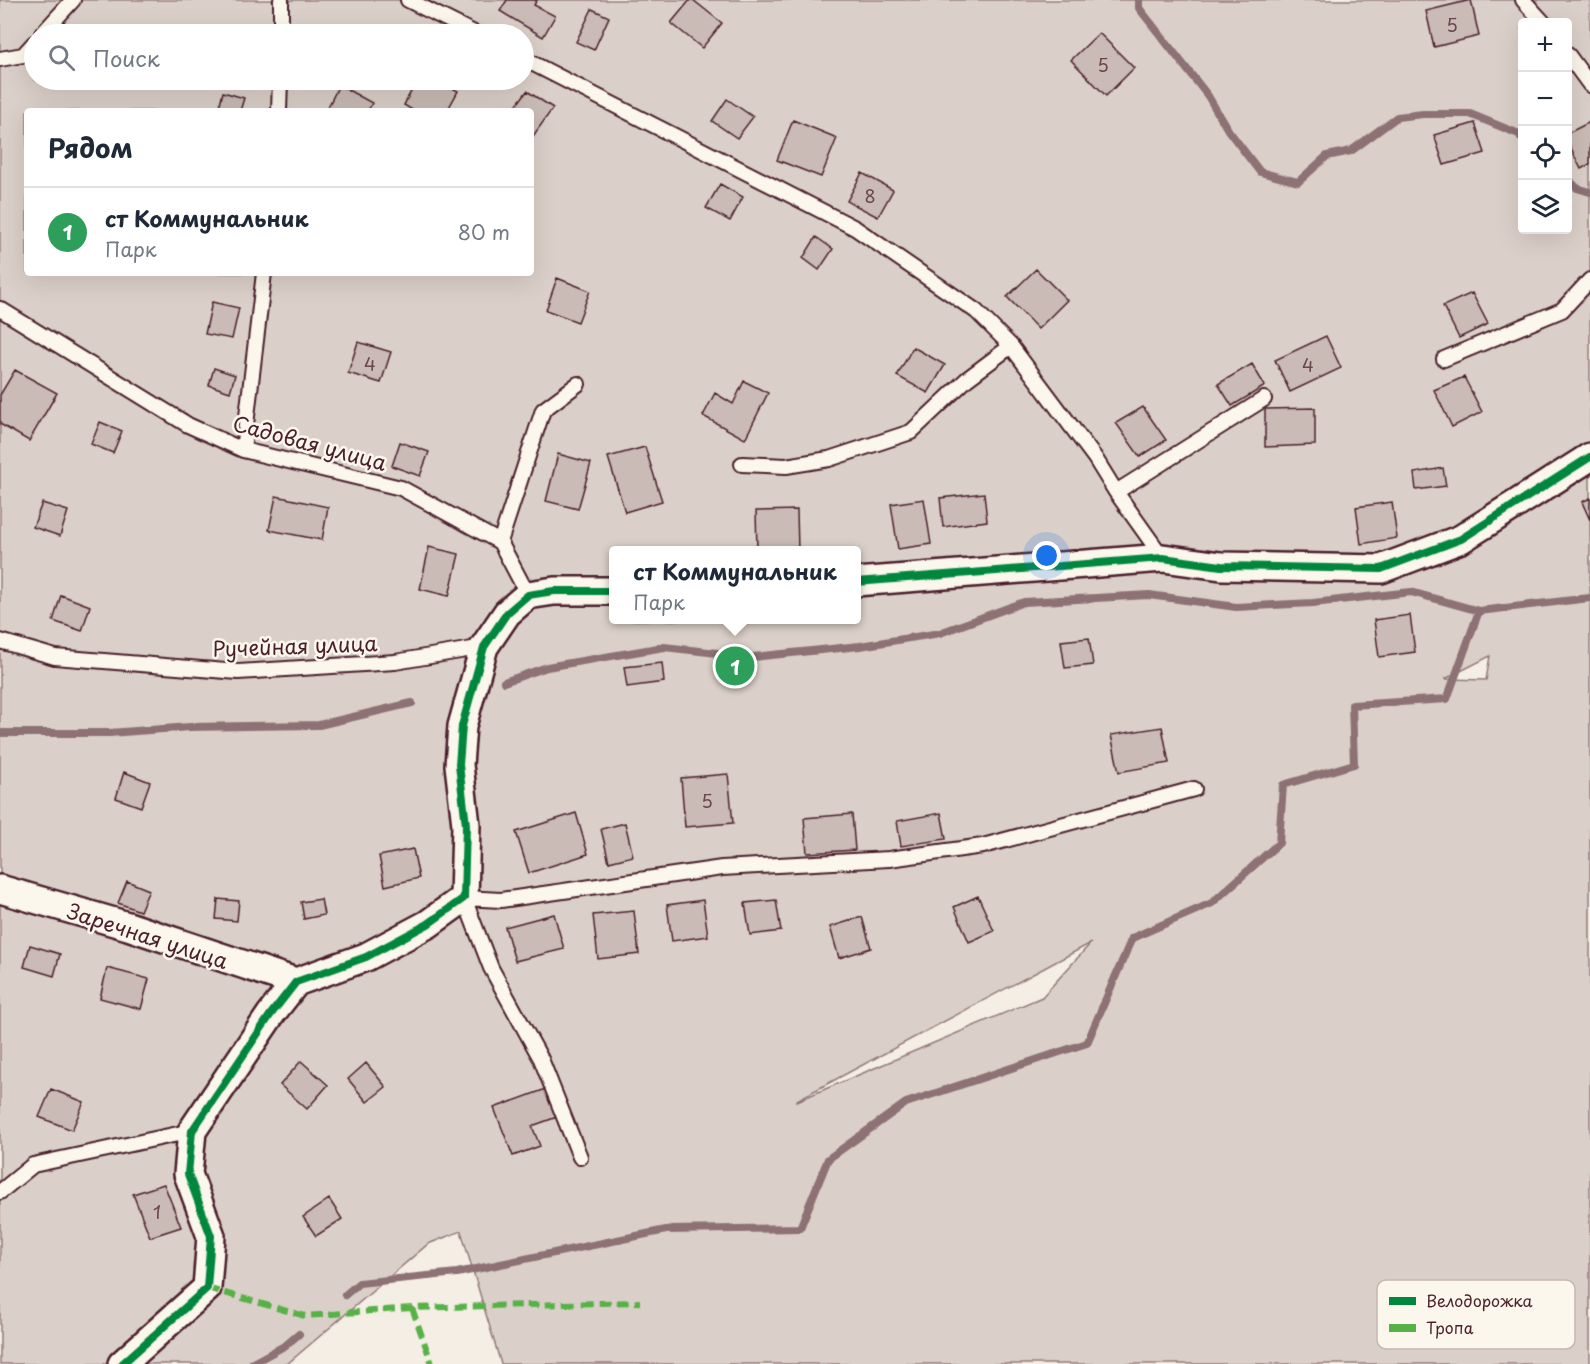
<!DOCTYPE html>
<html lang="ru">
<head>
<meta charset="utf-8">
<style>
	body { margin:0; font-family:"Playpen Sans",sans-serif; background:#f2f2f3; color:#1f2937 }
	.controls { position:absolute; right:18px; top:18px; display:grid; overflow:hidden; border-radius:6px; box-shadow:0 6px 24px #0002 }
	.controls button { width:54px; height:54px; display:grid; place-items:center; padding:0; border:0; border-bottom:2px solid #e0e1e3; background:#fff; color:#1f2937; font:30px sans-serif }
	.you { position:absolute; left:1047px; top:556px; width:21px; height:21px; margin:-15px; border:4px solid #fff; border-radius:50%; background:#1a73e8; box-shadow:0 0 0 9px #1a73e833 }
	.badge { display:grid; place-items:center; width:39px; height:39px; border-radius:50%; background:#db2777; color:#fff; font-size:20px; font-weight:700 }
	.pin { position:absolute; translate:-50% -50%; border:3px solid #fff; box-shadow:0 2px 6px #0006 }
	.popup { position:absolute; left:609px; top:546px; width:252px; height:78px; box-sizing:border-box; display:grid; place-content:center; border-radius:6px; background:#fff; filter:drop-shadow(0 2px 4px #0005); font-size:20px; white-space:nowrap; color:#747a83 }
	.popup b { font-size:22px; color:#1f2937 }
	.popup::after { content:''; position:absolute; left:50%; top:100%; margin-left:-12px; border:12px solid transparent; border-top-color:#fff }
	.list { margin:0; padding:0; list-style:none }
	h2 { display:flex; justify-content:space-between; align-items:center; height:78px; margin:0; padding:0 24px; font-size:26px }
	h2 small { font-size:20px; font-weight:400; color:#747a83 }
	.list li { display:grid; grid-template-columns:39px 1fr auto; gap:18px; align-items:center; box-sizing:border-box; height:90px; padding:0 24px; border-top:2px solid #e0e1e3 }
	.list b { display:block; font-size:22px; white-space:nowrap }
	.list p { margin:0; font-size:20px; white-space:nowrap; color:#747a83 }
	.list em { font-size:20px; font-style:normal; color:#747a83 }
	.icon { flex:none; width:33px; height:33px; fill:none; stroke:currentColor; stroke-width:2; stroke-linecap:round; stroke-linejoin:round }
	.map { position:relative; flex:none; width:1590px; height:1364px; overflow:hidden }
	.search { position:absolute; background:#fff; box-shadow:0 6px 24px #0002; left:24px; top:24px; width:510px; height:66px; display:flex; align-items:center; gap:15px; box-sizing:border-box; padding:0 21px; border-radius:33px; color:#747a83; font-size:22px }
	.panel { position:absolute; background:#fff; box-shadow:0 6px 24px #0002; left:24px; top:108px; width:510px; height:168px; border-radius:6px }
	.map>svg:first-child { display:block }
	.green { fill:#dbd0c9; stroke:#92787a; stroke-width:1.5; fill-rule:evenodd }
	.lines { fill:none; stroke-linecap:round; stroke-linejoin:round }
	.stream { stroke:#8d7174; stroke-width:8 }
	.building { fill:#cabbb6; stroke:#4a1f2b; stroke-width:1.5 }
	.lane-casing { stroke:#4a1f2b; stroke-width:18 }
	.street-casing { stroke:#4a1f2b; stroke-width:32 }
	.lane { stroke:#fbf7ec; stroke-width:14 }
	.street { stroke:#fbf7ec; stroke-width:27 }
	.quiet { stroke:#57b146; stroke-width:6; stroke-dasharray:12 6; stroke-linecap:butt }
	.cycleway-casing { stroke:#fbf7ec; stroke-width:11 }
	.cycleway { stroke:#00873e; stroke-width:8 }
	.labels { text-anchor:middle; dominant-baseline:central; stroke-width:5; stroke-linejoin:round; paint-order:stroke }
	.number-label { font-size:18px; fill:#6a464e }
	.street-label { font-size:21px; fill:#4a1f2b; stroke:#fbf7ec }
	.key { fill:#fbf7ec; stroke:#c6b6b2; stroke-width:1.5 }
	.key-label { font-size:16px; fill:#4a1f2b }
</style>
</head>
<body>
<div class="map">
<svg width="1590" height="1364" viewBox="0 0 1590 1364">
	<rect width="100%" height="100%" fill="#f4eee4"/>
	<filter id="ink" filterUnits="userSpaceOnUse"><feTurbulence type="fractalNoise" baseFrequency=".0167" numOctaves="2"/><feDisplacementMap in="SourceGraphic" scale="12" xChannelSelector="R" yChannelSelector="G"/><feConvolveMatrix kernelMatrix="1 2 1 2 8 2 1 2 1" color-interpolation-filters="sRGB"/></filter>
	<g filter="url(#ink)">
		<!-- green -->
		<path class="green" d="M0,0H1590V1364H501L461,1231L428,1244L287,1364H0ZM1522,22H1568V230H1522ZM34,34H524V80H34ZM27,111H531V273H27ZM614,550H856V620H614ZM1490,656L1486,680L1445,679ZM1091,943L1042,997L797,1101V1100Z"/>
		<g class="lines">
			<!-- stream -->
			<path class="stream" d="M1139,0V8L1208,96L1228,130L1260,172L1298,182L1327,156L1351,151L1397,117L1423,114H1470L1519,134L1522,139
				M1568,179L1577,188L1590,192
				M504,682L547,667L664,647L753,657L860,646L940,633L1024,602L1149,595L1236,607L1313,603L1411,592L1479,611
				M0,733H109L190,727L319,725L412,703
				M345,1295L359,1283L457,1273L666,1230L800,1228L828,1159L906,1103L1087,1043L1132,938L1212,903L1279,843L1283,785L1354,764L1352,705L1447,699L1479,611L1590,598
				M251,1364L286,1345L299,1334"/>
		</g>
		<!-- building -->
		<path class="building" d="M507,0H537L534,5L555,16L543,37L500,11Z
			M690,0H693L722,23L702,48L671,23Z
			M1471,0L1479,36L1434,47L1426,11Z
			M592,9L609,17L594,50L576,42Z
			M1099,33L1134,68L1106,96L1071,60Z
			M417,80H437L458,91L447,111H414L404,105Z
			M339,85L372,103L368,111H326Z
			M527,91L553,108L531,139V111H512Z
			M223,92L244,98L240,111H218Z
			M727,99L753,117L737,138L712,121Z
			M793,120L837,138L821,177L777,160Z
			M1590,122V164L1581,169L1568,143V133Z
			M1475,123L1485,153L1444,165L1434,135Z
			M862,173L893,190L878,217L847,201Z
			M720,184L743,197L730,221L706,208Z
			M816,237L833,249L819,270L803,258Z
			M1036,269L1067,300L1038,329L1007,297Z
			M557,278L590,291L578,322L546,310Z
			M1472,293L1488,324L1459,338L1443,306Z
			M212,302L239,308L232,339L205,334Z
			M1326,336L1341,368L1290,392L1275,360Z
			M358,342L391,352L381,383L348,373Z
			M913,347L945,365L928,393L897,376Z
			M1252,364L1265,386L1232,406L1218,384Z
			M214,368L235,375L230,392L209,385Z
			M15,370L57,393L29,441L0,424V395Z
			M1464,377L1482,412L1452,427L1434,390Z
			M744,381L768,393L745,439L703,416L715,393L733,404Z
			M1143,407L1166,440L1140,457L1116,423Z
			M1315,408V445L1265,447V409Z
			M100,422L122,431L113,453L91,444Z
			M400,442L429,452L420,476L392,466Z
			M645,447L662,501L625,512L608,457Z
			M558,454L591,463L578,509L546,501Z
			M1443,468L1446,486L1416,490L1414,473Z
			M984,493L987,521L943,527L940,498Z
			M276,496L328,507L322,540L269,530Z
			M1590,498V520L1582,502Z
			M924,499L931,544L898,549L891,504Z
			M1392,502L1397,538L1361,544L1356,507Z
			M42,503L68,511L60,536L33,527Z
			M797,510L798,550H757L756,511Z
			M429,547L459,554L449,596L420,589Z
			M61,595L90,606L82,631L53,621Z
			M1410,615L1415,652L1379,657L1374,620Z
			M1089,638L1093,665L1065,668L1061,641Z
			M662,663L664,682L627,687L624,667Z
			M1162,727L1169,763L1119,772L1111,735Z
			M124,772L150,782L141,807L116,798Z
			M728,774L733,823L685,827L681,778Z
			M576,813L588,854L529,873L516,832Z
			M941,813L946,839L901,846L897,821Z
			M852,814L855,850L807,853L804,818Z
			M625,823L633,856L609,862L601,829Z
			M413,849L419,878L385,886L379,856Z
			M127,881L149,890L140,911L118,903Z
			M978,896L994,931L969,942L954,907Z
			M218,899L239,901L237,921L216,919Z
			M321,899L324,915L304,919L301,902Z
			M703,900L708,936L672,941L667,905Z
			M776,900L781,931L750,935L745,903Z
			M634,911L639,954L598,959L593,915Z
			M554,914L564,949L515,961L505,927Z
			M862,917L871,948L839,958L830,927Z
			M30,945L60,954L54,976L24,967Z
			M107,968L149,979L141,1009L100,998Z
			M301,1061L328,1085L307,1109L280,1085Z
			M366,1063L386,1087L367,1102L348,1079Z
			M51,1089L84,1102L72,1130L39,1117Z
			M546,1089L557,1117L532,1126L540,1146L513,1156L494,1108Z
			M164,1184L181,1227L150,1237L133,1194Z
			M329,1199L342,1219L316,1236L303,1217Z"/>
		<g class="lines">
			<defs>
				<path id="lane" d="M281,0V34
					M408,0L476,34
					M1523,0L1543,22
					M42,34L73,0
					M1568,55L1590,85
					M0,59L23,55L34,43
					M524,59L855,228L976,311L1011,346L1095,458L1116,492L1163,558
					M279,111L280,80
					M0,309L188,425L243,450L401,488L500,542L528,595
					M1444,359L1562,310L1590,280
					M243,450L264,273
					M742,464L786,466L829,459L911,432L967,379L1011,346
					M1116,492L1264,399
					M500,542L543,410L578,384
					M0,641L55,657L238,672L395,662L484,647
					M580,1157L541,1059L491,968L464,898L501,900L722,868L889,859L983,846L1194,789
					M0,1192L33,1165L192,1131"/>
				<path id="street" d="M856,582L1163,558L1221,566L1381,569L1461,539L1590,457
					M0,889L128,926L296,982
					M296,982L366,957L428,924L464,898L466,825L459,765L462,726L484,647L507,613L528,595L554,591H614
					M122,1364L207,1288L211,1236L188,1174L192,1131L271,1014L296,982"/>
			</defs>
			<!-- lane casing -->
			<use href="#lane" class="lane-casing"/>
			<!-- street casing -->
			<use href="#street" class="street-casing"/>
			<!-- lane -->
			<use href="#lane" class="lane"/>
			<!-- street -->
			<use href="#street" class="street"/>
			<!-- quiet -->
			<path class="quiet" d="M207,1288L305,1316L412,1308L640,1302
				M412,1308L432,1364"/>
			<defs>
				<path id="cycleway" d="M856,582L1163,558L1221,566L1381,569L1461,539L1590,457
					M122,1364L207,1288L211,1236L188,1174L192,1131L271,1014L296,982L366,957L428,924L464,898L466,825L459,765L462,726L484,647L507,613L528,595L554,591H614"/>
			</defs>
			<!-- cycleway casing -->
			<use href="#cycleway" class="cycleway-casing"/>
			<!-- cycleway -->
			<use href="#cycleway" class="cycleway"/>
		</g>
	</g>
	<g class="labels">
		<!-- number labels -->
		<g class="number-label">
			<text x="1452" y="24">5</text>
			<text x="1103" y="64">5</text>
			<text x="870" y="195">8</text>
			<text x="370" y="363">4</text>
			<text x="1308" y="364">4</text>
			<text x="707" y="800">5</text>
			<text x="157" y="1211">1</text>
		</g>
		<!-- street labels -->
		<g class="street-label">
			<text transform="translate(310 442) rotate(15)">Садовая улица</text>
			<text transform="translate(295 645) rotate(-2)">Ручейная улица</text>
			<text transform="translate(148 935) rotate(18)">Заречная улица</text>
		</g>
	</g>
	<!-- legend -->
	<rect x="1377" y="1280" width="198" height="69" rx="9" class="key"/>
	<rect x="1389" y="1297" width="27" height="8" fill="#00873e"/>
	<rect x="1389" y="1324" width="27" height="8" fill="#57b146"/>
	<g class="key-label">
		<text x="1426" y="1307">Велодорожка</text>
		<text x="1426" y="1334">Тропа</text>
	</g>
</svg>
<div class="controls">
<button>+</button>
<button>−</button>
<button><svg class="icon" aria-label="locate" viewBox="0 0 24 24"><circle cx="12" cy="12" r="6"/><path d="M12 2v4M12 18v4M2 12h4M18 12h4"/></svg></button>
<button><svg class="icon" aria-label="layers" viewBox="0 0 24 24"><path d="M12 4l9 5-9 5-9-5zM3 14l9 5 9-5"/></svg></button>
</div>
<div class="you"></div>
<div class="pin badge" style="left:735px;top:666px;background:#2e9e5b">1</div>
<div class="popup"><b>ст Коммунальник</b>Парк</div>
<div class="search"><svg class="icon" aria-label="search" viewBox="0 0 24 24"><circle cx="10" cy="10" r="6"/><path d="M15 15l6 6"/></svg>Поиск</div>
<section class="panel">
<h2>Рядом<small></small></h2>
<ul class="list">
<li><span class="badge" style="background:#2e9e5b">1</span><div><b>ст Коммунальник</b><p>Парк</p></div><em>80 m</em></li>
</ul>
</section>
</div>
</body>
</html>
